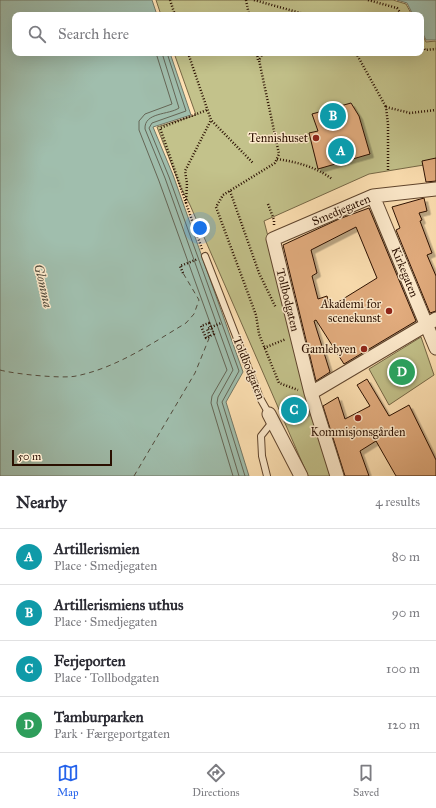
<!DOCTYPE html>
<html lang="en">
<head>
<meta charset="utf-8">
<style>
	body { margin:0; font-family:"IM FELL Great Primer",serif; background:#f7f7f7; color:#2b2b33 }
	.scale { position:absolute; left:12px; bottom:10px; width:100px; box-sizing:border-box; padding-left:4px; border:2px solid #2a0f00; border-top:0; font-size:11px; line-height:14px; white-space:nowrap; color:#2a0f00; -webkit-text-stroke:3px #ffecce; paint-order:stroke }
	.you { position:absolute; left:200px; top:228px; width:14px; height:14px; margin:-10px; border:3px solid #fff; border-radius:50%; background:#1a73e8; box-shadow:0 0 0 6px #1a73e833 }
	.badge { display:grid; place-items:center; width:26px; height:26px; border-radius:50%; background:#2563eb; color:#fff; font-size:13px; font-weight:700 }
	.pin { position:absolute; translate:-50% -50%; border:2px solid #fff; box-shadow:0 1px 4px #0006 }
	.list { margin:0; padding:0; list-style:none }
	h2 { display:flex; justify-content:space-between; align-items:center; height:52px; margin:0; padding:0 16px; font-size:17px }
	h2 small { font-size:13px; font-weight:400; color:#7c7c81 }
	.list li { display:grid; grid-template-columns:26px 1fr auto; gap:12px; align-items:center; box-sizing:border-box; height:56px; padding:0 16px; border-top:1px solid #e1e1e2 }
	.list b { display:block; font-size:15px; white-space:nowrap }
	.list p { margin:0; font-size:13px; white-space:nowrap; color:#7c7c81 }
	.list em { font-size:13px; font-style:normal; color:#7c7c81 }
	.icon { flex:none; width:22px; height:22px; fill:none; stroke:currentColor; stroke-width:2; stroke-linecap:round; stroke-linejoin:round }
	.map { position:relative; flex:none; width:436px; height:476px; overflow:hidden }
	.search { position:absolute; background:#fff; box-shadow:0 4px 16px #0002; left:12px; right:12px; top:12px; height:44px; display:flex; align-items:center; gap:10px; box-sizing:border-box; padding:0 14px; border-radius:8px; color:#7c7c81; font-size:15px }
	.sheet { height:276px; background:#fff }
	nav { display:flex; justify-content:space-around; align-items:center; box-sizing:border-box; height:56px; border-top:1px solid #e1e1e2; background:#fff; font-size:11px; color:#7c7c81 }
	nav a { display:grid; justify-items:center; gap:2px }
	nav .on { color:#2563eb }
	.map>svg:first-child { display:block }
	.green { fill:#c3c28b; stroke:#766846 }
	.water { fill:#a0bead; stroke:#717868 }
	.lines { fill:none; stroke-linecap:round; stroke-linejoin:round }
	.shore { stroke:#656656; stroke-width:1 }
	.ferry { stroke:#534c3d; stroke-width:1; stroke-dasharray:5 4; stroke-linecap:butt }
	.building { fill:#e3ad7f; stroke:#2a0f00; fill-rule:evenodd; filter:url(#shadow) }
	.lane-casing { stroke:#5f442d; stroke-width:8 }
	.street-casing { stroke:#5f442d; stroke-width:15 }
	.path { stroke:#2a0f00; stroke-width:2.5; stroke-dasharray:1 2; stroke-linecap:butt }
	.lane { stroke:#ffecce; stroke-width:6 }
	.street { stroke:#ffecce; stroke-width:13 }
	.poi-dot { fill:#8f2418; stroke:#ffecce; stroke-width:1.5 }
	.labels { text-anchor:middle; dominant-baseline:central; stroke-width:3; stroke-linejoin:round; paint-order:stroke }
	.poi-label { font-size:12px; fill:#2a0f00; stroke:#ffecce; text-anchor:end }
	.street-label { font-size:12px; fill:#2a0f00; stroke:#ffecce }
	.water-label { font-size:13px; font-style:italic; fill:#534c3d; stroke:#ffecce }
</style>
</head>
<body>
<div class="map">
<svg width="436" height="476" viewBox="0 0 436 476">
	<defs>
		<filter id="shadow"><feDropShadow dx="3.5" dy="3.5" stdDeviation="0" flood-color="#0004"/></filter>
	</defs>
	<rect width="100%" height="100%" fill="#ffe2b4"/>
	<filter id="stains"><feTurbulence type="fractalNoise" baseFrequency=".005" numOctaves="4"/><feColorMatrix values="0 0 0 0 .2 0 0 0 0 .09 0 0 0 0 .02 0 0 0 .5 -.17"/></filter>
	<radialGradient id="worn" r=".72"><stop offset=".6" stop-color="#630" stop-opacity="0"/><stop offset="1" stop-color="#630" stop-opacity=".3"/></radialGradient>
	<!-- green -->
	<path class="green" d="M156,0H393L406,4L412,15H161Z
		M421,32L426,42L436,41V163L369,174L264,221L330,476H308L190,205L180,186L157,127L196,115L174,53H421Z
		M421,337L434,375L389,405L369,369Z"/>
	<!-- water -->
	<path class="water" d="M0,0H152L157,15H15V53H170L191,115L153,127L173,175L243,372L226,402L249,476H0Z
		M397,0H436V40H426L421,30V15H413L407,3Z"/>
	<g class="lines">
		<!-- shore -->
		<path class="shore" d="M156,53L172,104L145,114L139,121V130L159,181L227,370L212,396L211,403L233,476
			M162,53L179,108C169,115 144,112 145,129L165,178L233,370L218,397L217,403L239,476
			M167,53L186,111L152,123L149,128L169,177L239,371L222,402L245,476"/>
		<!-- ferry -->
		<path class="ferry" d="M0,370C14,374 63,379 76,376C116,368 151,344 186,323L194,314L199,300L183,273
			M134,476L195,373L210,336"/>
	</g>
	<!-- building -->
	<path class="building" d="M351,103L359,116L370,154L318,169L309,133L318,131L312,114Z
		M436,158V181L426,182L422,161Z
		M424,198L427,211L419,213L422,220L420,221L432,253L427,255L436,276V311L430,313L396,230L400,228L392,207Z
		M369,208L416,321L344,364L316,320L314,321L330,372L316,381L283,245L339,219ZM356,227L377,278L330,307L327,296L318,299L312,276L317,273L311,250Z
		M367,379L389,416L409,405L436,460V476H396L376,441L360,451L369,476H345L323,406L338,397L345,419L370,406L357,385Z
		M301,399L307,412L288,421L281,408Z"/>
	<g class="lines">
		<defs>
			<path id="lane" d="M205,256L260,398L269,414
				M267,476L262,456L261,436L273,421"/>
			<path id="street" d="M373,196L436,348
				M311,393L436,319
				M269,414L301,476
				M337,476L311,393L273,239L373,196L436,189"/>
		</defs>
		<!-- lane casing -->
		<use href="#lane" class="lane-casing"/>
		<!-- street casing -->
		<use href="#street" class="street-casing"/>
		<!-- path -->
		<path class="path" d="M170,0L175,15
			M246,0L249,15
			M254,0L304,14
			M368,0L397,8L402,15
			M302,15H309
			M421,44L425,50L436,49
			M188,53L211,120L253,163
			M257,53L258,60
			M263,53L259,60L279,154L275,163L223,195L216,207L256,315L259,334L279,383L298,390
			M356,53L386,107
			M277,159C297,162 316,167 332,179
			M388,170V124L386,107L410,113L436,110
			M230,191L259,273L276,308
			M186,203L187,183L185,171L211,120
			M268,204L274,220V225
			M202,249L160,128L207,110
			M183,273L180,266L198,259
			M209,323L214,334L206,338L201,326Z
			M210,336L207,329L221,323
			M264,348L286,339"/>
		<!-- lane -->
		<use href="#lane" class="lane"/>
		<!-- street -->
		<use href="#street" class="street"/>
	</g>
	<!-- markers -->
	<g class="poi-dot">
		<circle cx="316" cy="138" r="4"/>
		<circle cx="389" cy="311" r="4"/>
		<circle cx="364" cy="349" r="4"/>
		<circle cx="358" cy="418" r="4"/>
	</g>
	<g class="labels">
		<!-- poi labels -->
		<g class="poi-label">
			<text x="308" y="138">Tennishuset</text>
			<text x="381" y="304">Akademi for<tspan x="381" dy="14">scenekunst</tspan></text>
			<text x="356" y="349">Gamlebyen</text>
			<text x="358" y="432" text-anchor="middle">Kommisjonsgården</text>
		</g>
		<!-- street labels -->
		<g class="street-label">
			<text transform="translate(341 210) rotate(-23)">Smedjegaten</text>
			<text transform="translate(405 272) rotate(68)">Kirkegaten</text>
			<text transform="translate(288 300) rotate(76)">Tollbodgaten</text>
			<text transform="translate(249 368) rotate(68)">Toldbodgaten</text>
		</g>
		<!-- water labels -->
		<g class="water-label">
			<text transform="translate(43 286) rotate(77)">Glomma</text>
		</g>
	</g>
	<rect width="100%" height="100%" filter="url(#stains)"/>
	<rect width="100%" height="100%" fill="url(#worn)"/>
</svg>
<div class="scale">50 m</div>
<div class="you"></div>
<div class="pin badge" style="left:341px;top:151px;background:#0f9aa8">A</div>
<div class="pin badge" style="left:333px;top:116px;background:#0f9aa8">B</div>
<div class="pin badge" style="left:294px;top:410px;background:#0f9aa8">C</div>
<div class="pin badge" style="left:402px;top:372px;background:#2e9e5b">D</div>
<div class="search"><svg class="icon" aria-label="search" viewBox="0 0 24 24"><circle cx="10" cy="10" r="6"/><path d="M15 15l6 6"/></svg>Search here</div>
</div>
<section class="sheet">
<h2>Nearby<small>4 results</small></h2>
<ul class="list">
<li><span class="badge" style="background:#0f9aa8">A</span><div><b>Artillerismien</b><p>Place · Smedjegaten</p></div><em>80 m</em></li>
<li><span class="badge" style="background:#0f9aa8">B</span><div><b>Artillerismiens uthus</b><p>Place · Smedjegaten</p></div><em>90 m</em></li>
<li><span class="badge" style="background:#0f9aa8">C</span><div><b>Ferjeporten</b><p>Place · Tollbodgaten</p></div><em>100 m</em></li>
<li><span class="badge" style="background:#2e9e5b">D</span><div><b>Tamburparken</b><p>Park · Færgeportgaten</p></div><em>120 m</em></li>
</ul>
</section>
<nav>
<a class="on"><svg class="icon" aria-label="map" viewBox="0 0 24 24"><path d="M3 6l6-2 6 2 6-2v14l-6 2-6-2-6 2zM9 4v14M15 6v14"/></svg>Map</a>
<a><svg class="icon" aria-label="directions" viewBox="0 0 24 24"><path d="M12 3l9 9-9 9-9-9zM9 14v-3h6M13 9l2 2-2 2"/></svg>Directions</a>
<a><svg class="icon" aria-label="saved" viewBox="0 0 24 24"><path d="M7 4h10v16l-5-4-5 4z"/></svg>Saved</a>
</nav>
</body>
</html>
